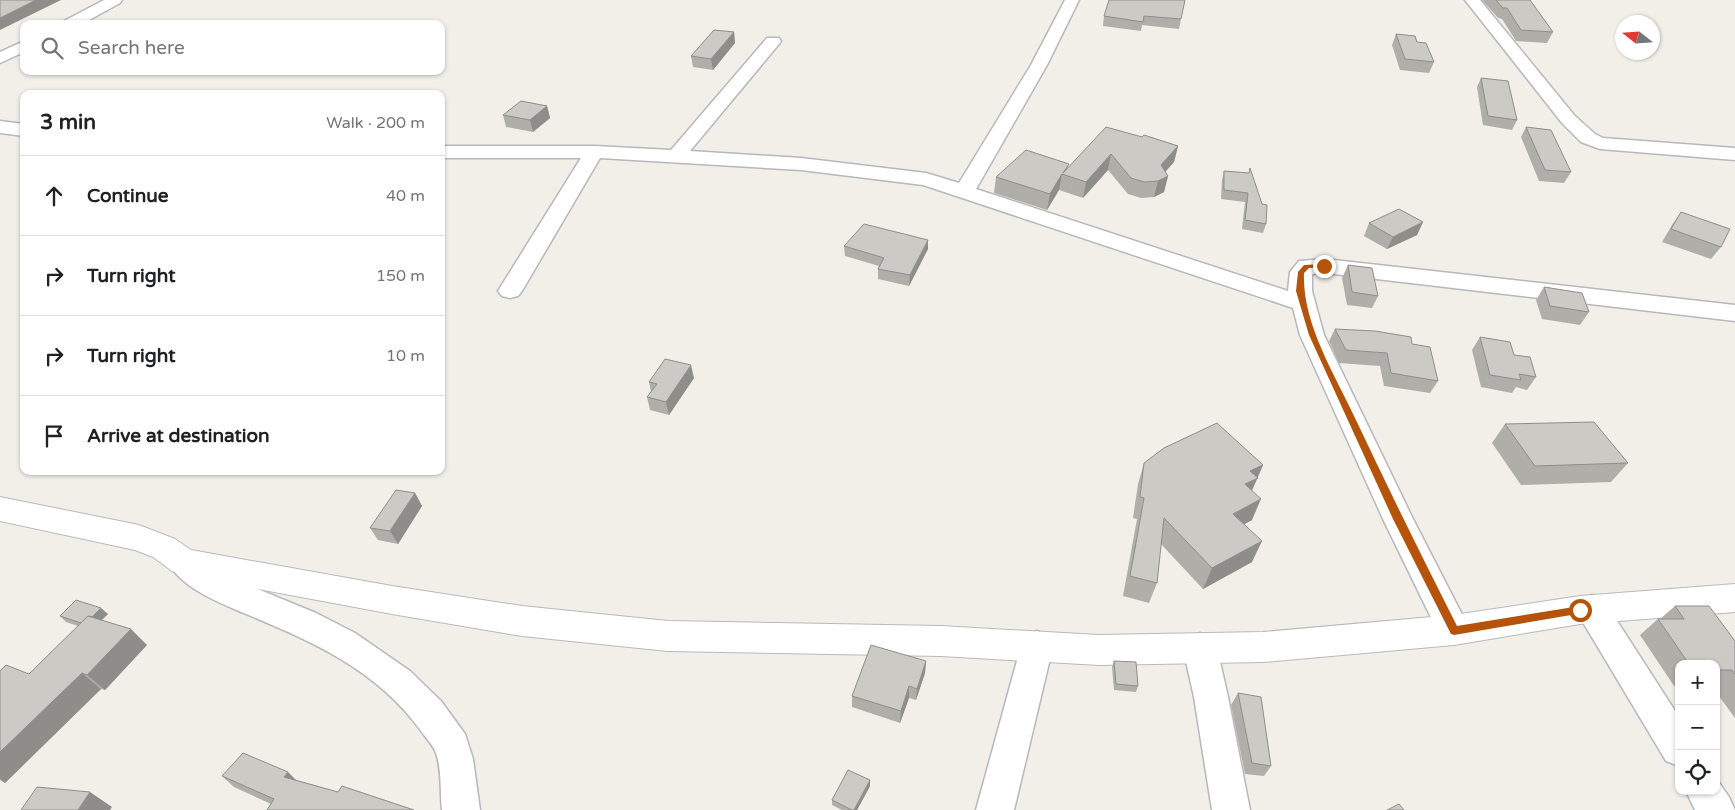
<!DOCTYPE html>
<html lang="en">
<head>
<meta charset="utf-8">
<style>
	body { margin:0; font-family:"Varela Round",sans-serif; background:#f6f6f6; color:#202124 }
	.controls { position:absolute; right:15px; bottom:15px; display:grid; overflow:hidden; border-radius:10px; box-shadow:0 1px 4px #0004 }
	.controls button { width:45px; height:45px; display:grid; place-items:center; padding:0; border:0; border-bottom:1px solid #e0e0e0; background:#fff; color:#202124; font:25px sans-serif }
	.compass { position:absolute; left:1615px; top:15px; width:45px; height:45px; border-radius:50%; background:#fff; box-shadow:0 1px 4px #0004; rotate:287deg }
	.stop { position:absolute; width:15px; height:15px; margin:-11px; border:4px solid #b45309; border-radius:50%; background:#fff }
	.stop.end { background:#b45309; border-color:#fff; box-shadow:0 1px 5px #0008 }
	.list { margin:0; padding:0; list-style:none }
	h2 { display:flex; justify-content:space-between; align-items:center; height:65px; margin:0; padding:0 20px; font-size:21px }
	h2 small { font-size:16px; font-weight:400; color:#757577 }
	.list li { display:grid; grid-template-columns:32px 1fr auto; gap:15px; align-items:center; box-sizing:border-box; height:80px; padding:0 20px; border-top:1px solid #e0e0e0 }
	.list b { display:block; font-size:19px; white-space:nowrap }
	.list em { font-size:16px; font-style:normal; color:#757577 }
	.icon { flex:none; width:28px; height:28px; fill:none; stroke:currentColor; stroke-width:2; stroke-linecap:round; stroke-linejoin:round }
	.map { position:relative; flex:none; width:1735px; height:810px; overflow:hidden }
	.search { position:absolute; background:#fff; box-shadow:0 1px 4px #0004; left:20px; top:20px; width:425px; height:55px; display:flex; align-items:center; gap:12px; box-sizing:border-box; padding:0 18px; border-radius:10px; color:#757577; font-size:19px }
	.panel { position:absolute; background:#fff; box-shadow:0 1px 4px #0004; left:20px; top:90px; width:425px; height:385px; border-radius:10px }
	.map>svg:first-child { display:block }
	.lines { fill:none; stroke-linecap:round; stroke-linejoin:round }
	.street-casing { stroke:#b5b8bc; stroke-width:3 }
	.secondary-casing { stroke:#b6babf; stroke-width:2 }
	.street { fill:#fff; fill-rule:evenodd }
	.secondary { fill:#fff; fill-rule:evenodd }
	.wall { fill:#afaea9 }
	.shaded-wall { fill:#8f8d8a }
	.building { fill:#cccac5; stroke:#8f8d8a }
	.route { fill:#b45309 }
</style>
</head>
<body>
<div class="map">
<svg width="1735" height="810" viewBox="0 0 1735 810">
	<rect width="100%" height="100%" fill="#f1efe8"/>
	<g class="lines">
		<defs>
			<path id="street" d="M104,0H122L120,3L82,24H62L64,21Z
				M1065,0H1079L1047,65L976,189L1288,291L1290,272L1299,261L1325,259L1735,305V321L1325,273L1312,274V291L1324,335L1413,519L1470,630L1466,640L1454,644L1442,640L1383,519L1300,335L1293,308L923,185L801,170L600,158L522,291L518,296L510,298L502,296L498,291L581,158H441V146H594L671,150L767,38H779L781,41L779,44L690,151L801,158L926,173L959,183L1031,65Z
				M1465,0H1480L1574,115L1595,134L1603,138L1735,148V160L1600,149L1581,142L1562,123Z
				M24,41V52L0,63V52Z
				M0,121L24,124V136L0,133Z
				M183,549L194,553L238,581L316,613L355,633L410,671L441,701L465,734L473,759L480,810H442C440,792 442,770 436,753C433,745 426,738 421,731C375,667 308,640 239,611C215,601 180,586 168,562L172,553Z
				M1592,595L1603,599L1679,717V766L1666,761L1581,619L1576,609L1581,599Z
				M1037,631L1049,636L1053,646L1014,810H976L1021,646L1025,636Z
				M1200,633L1212,638L1217,648L1228,697L1250,810H1212L1194,697L1183,648L1188,638Z
				M1716,778L1729,797L1735,810H1695L1686,791H1716Z"/>
			<path id="secondary" d="M0,497L139,525L175,539L191,550L392,586L522,606L668,621L941,626L1099,635L1263,632L1454,615L1580,596L1735,584V612L1580,624L1454,645L1263,662L1099,665L941,656L668,651L522,636L392,614L183,575L172,571L153,557L135,550L0,521Z"/>
		</defs>
		<!-- street casing -->
		<use href="#street" class="street-casing"/>
		<!-- secondary casing -->
		<use href="#secondary" class="secondary-casing"/>
		<!-- street -->
		<use href="#street" class="street"/>
		<!-- secondary -->
		<use href="#secondary" class="secondary"/>
	</g>
	<!-- wall -->
	<path class="wall" d="M1109,0L1181,19L1179,29L1142,25L1141,31L1103,26L1104,16Z
		M1482,0H1530L1553,32L1547,43L1516,41L1502,19L1498,18Z
		M734,32L735,43L713,70L693,67L691,56Z
		M1396,34L1417,42L1434,62L1429,73L1400,70L1392,45Z
		M1481,78L1517,120L1512,130L1483,125L1477,87Z
		M547,106L550,118L533,132L506,127L503,115Z
		M1526,127L1571,172L1564,183L1539,181L1521,137Z
		M1142,137L1178,146L1174,162L1165,172L1168,176L1164,192L1154,197L1141,198L1128,194L1108,170L1083,198L1059,190L1047,210L994,193L996,177L1069,167Z
		M1250,168L1266,224L1263,233L1242,229L1245,202L1221,199L1222,180L1224,171L1249,173Z
		M1681,212L1721,247L1711,259L1662,242L1672,225Z
		M1423,222L1417,235L1387,249L1364,236L1369,223Z
		M928,240V249L909,286L878,279V269L879,266L845,256L844,246Z
		M1348,265L1378,296L1372,308L1347,305L1342,278Z
		M1544,287L1589,312L1580,325L1542,319L1536,300Z
		M1335,329L1412,344L1438,381L1430,393L1384,386L1380,366L1339,363L1329,341Z
		M1480,337L1514,355L1536,377L1527,390L1516,387L1512,393L1481,387L1472,350Z
		M694,378L669,415L650,410L647,397L651,392L649,382Z
		M1505,424L1628,463L1611,482L1521,485L1492,443Z
		M1144,463L1263,465L1252,491V520L1244,524L1252,562L1203,589L1161,544L1157,583L1149,603L1123,596L1137,519L1133,518L1138,484Z
		M415,493L422,506L398,544L378,540L370,528Z
		M1675,606L1735,641V718L1716,692V664H1679V686H1674L1640,635L1658,619H1660Z
		M108,614L101,620L147,645L105,690L101,689L5,783L0,780V671L29,674L78,626L66,622L60,616Z
		M926,661L925,673L916,700L909,698L900,723L852,707V696Z
		M1114,661L1138,686L1136,692L1114,690L1112,667Z
		M1238,693L1271,766L1264,776L1245,774L1231,705Z
		M222,776L296,780L338,792L414,810L271,804L234,787Z
		M870,780V786L857,810H842L832,805V800Z"/>
	<!-- shaded-wall -->
	<path class="shaded-wall" d="M36,0H61L0,30V18Z
		M734,32L735,43L713,70L711,59Z
		M547,106L550,118L533,132L530,120Z
		M1178,146L1174,162L1157,181L1161,165Z
		M1111,154L1108,170L1083,198L1086,182Z
		M1062,174L1059,190L1047,210L1050,194Z
		M1168,176L1164,192L1154,197L1158,181Z
		M1423,222L1417,235L1387,249L1393,237Z
		M928,240V249L909,286L910,275Z
		M691,365L694,378L669,415L666,402Z
		M1263,465L1248,499L1236,505L1250,471Z
		M415,493L422,506L398,544L390,531Z
		M1261,499L1252,520L1224,535L1233,514Z
		M1262,541L1252,562L1203,589L1212,568Z
		M101,608L108,614L92,630L85,624Z
		M131,629L147,645L105,690L87,675Z
		M926,661L925,673L916,700L917,689Z
		M82,673L101,689L5,783L0,779V752Z
		M909,686V698L900,723L901,711Z
		M288,772L299,783L284,777Z
		M870,780V786L857,810H854Z
		M90,792L112,807L110,810H78Z"/>
	<!-- building -->
	<path class="building" d="M0,0H36L0,18Z
		M1109,0H1185L1181,19L1144,16L1143,22L1104,16Z
		M1496,0H1530L1553,32L1521,30L1507,8H1503Z
		M714,30L734,32L711,59L691,56Z
		M1396,34L1415,36L1417,42L1426,43L1434,62L1405,59Z
		M1481,78L1508,81L1517,120L1488,116Z
		M521,101L547,106L530,120L503,115Z
		M1106,127L1142,137L1144,135L1178,146L1161,165L1168,176L1158,181L1144,182L1131,178L1111,154L1086,182L1062,174L1050,194L996,177L1026,150L1069,164L1063,173Z
		M1526,127L1551,130L1571,172L1545,170Z
		M1250,168L1262,204L1267,205L1266,224L1245,220L1248,193L1224,190V171L1249,173Z
		M1399,209L1423,222L1393,237L1369,223Z
		M1681,212L1730,229L1721,247L1671,229Z
		M864,224L928,240L910,275L878,269L884,258L844,246Z
		M1348,265L1372,268L1378,296L1352,292Z
		M1544,287L1582,293L1589,312L1550,306Z
		M1335,329L1375,331L1411,337L1412,344L1430,347L1438,381L1391,373L1387,353L1346,350Z
		M1480,337L1510,342L1514,355L1530,357L1536,377L1519,374L1521,380L1490,375Z
		M665,359L691,365L666,402L647,397L657,384L649,382Z
		M1594,422L1628,463L1535,466L1505,424Z
		M1217,423L1263,465L1250,471L1258,478L1245,484L1261,499L1233,514L1262,541L1212,568L1164,518L1157,583L1130,576L1144,498L1140,497L1144,463L1164,448Z
		M396,490L415,493L390,531L370,528Z
		M76,600L101,608L92,617L88,616L81,623L60,616Z
		M1675,606H1709L1735,641V674L1732,670H1716V664H1689L1658,619H1684Z
		M88,616L131,629L87,675L82,673L0,752V671L6,665L29,674Z
		M871,645L926,661L917,689L909,686L901,711L852,696Z
		M1114,661L1136,662L1138,686L1116,684Z
		M1238,693L1261,697L1271,766L1252,763Z
		M243,753L288,772L284,777L338,792L342,786L414,810H267L274,799L222,776Z
		M848,770L870,780L854,810H852L832,800Z
		M37,787L90,792L78,810H21Z
		M1399,804L1404,810H1387Z"/>
	<!-- route -->
	<path class="route" d="M1324,264L1327,265V267L1309,268L1304,273C1302,323 1334,373 1355,418C1388,488 1422,557 1457,626L1580,606L1585,610L1583,613L1454,635L1451,634L1393,519L1309,335L1296,291L1298,272L1304,265Z"/>
</svg>
<div class="controls">
<button>+</button>
<button>−</button>
<button><svg class="icon" aria-label="locate" viewBox="0 0 24 24"><circle cx="12" cy="12" r="6"/><path d="M12 2v4M12 18v4M2 12h4M18 12h4"/></svg></button>
</div>
<svg class="compass" viewBox="-18 -18 36 36"><path d="M0-13l5 13h-10z" fill="#e53935"/><path d="M0 13l5-13h-10z" fill="#757577"/></svg>
<div class="stop" style="left:1580px;top:610px"></div>
<div class="stop end" style="left:1324px;top:266px"></div>
<div class="search"><svg class="icon" aria-label="search" viewBox="0 0 24 24"><circle cx="10" cy="10" r="6"/><path d="M15 15l6 6"/></svg>Search here</div>
<section class="panel">
<h2>3 min<small>Walk · 200 m</small></h2>
<ul class="list">
<li><svg class="icon" aria-label="ahead" viewBox="0 0 24 24"><path d="M12 20V5M6 11l6-6 6 6"/></svg><div><b>Continue</b></div><em>40 m</em></li>
<li><svg class="icon" aria-label="right" viewBox="0 0 24 24"><path d="M7 20v-9h11M14 6l5 5-5 5"/></svg><div><b>Turn right</b></div><em>150 m</em></li>
<li><svg class="icon" aria-label="right" viewBox="0 0 24 24"><path d="M7 20v-9h11M14 6l5 5-5 5"/></svg><div><b>Turn right</b></div><em>10 m</em></li>
<li><svg class="icon" aria-label="arrive" viewBox="0 0 24 24"><path d="M6 21V4h12l-3 4 3 4H6"/></svg><div><b>Arrive at destination</b></div></li>
</ul>
</section>
</div>
</body>
</html>
